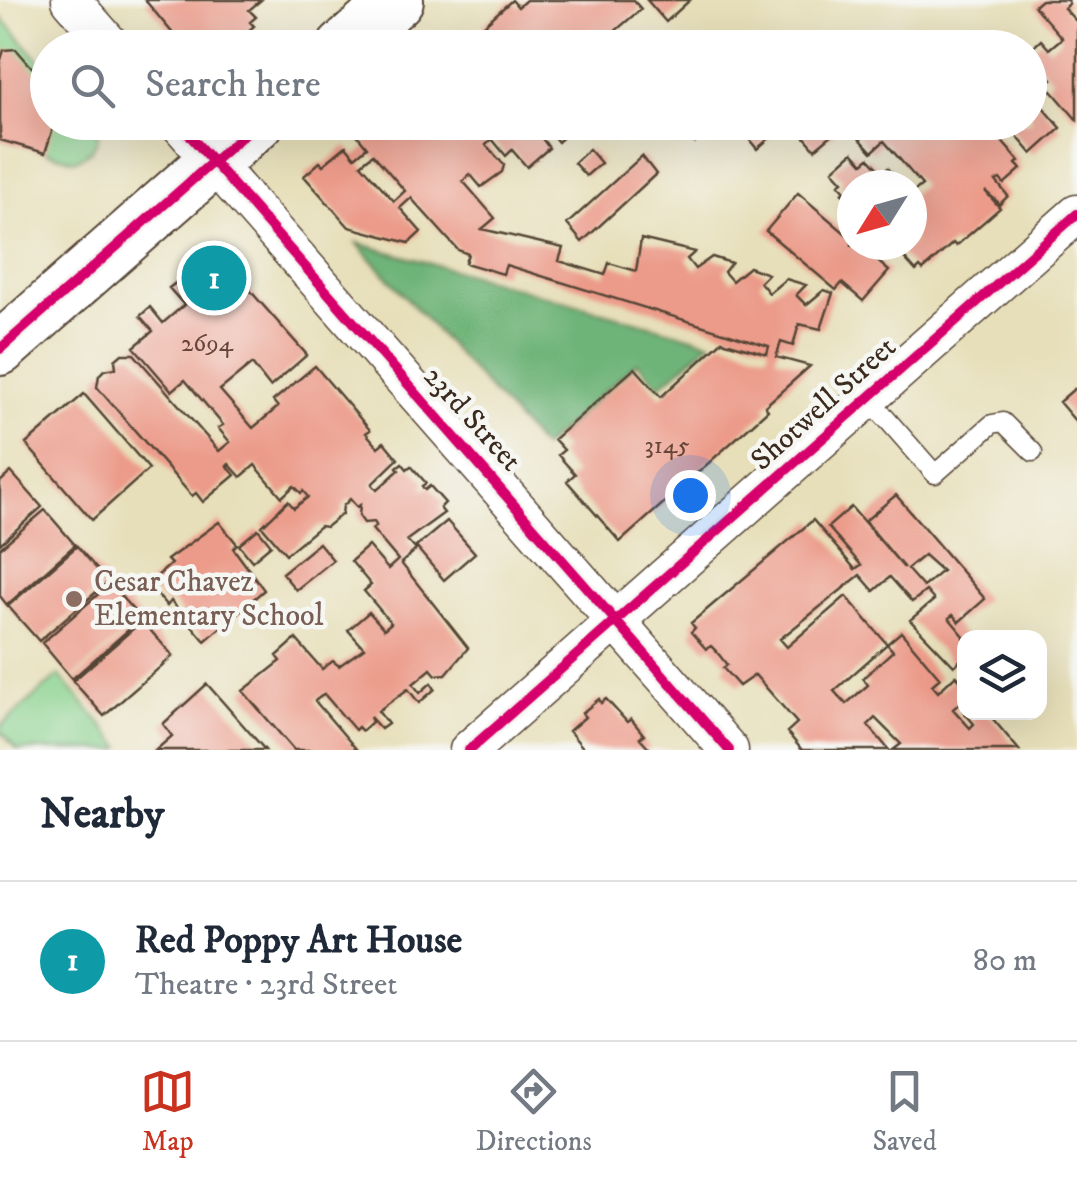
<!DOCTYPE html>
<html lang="en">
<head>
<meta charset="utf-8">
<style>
	body { margin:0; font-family:"IM FELL DW Pica",serif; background:#f2f2f3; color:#1f2937 }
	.controls { position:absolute; right:30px; bottom:30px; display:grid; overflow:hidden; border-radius:20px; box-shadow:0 10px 40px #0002 }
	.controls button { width:90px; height:90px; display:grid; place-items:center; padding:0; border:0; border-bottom:2px solid #e0e1e3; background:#fff; color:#1f2937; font:50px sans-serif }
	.compass { position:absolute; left:837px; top:170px; width:90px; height:90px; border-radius:50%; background:#fff; box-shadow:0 10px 40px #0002; rotate:233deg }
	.you { position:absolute; left:690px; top:495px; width:35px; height:35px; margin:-25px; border:8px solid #fff; border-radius:50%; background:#1a73e8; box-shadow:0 0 0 15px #1a73e833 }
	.badge { display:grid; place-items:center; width:65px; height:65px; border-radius:50%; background:#c8321e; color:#fff; font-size:32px; font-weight:700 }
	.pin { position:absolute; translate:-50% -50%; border:5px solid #fff; box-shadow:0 2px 10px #0006 }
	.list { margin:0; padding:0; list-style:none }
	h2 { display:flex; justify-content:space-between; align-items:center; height:130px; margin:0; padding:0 40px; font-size:42px }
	h2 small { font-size:32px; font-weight:400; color:#747a83 }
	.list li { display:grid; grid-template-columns:65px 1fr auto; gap:30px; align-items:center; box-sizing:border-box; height:160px; padding:0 40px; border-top:2px solid #e0e1e3 }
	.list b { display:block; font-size:38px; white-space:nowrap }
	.list p { margin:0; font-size:32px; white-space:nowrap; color:#747a83 }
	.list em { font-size:32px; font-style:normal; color:#747a83 }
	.icon { flex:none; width:55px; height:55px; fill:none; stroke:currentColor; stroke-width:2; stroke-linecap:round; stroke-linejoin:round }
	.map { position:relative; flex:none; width:1077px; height:750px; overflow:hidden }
	.search { position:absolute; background:#fff; box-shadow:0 10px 40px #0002; left:30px; right:30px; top:30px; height:110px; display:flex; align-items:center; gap:25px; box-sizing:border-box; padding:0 35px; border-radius:55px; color:#747a83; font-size:38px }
	.sheet { height:290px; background:#fff }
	nav { display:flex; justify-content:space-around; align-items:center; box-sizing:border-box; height:140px; border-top:2px solid #e0e1e3; background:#fff; font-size:28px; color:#747a83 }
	nav a { display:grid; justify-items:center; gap:5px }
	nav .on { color:#c8321e }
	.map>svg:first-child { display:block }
	.green { fill:#89d28d; stroke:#627e56; stroke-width:2.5 }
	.forest { fill:#6eb478; stroke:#546f4b; stroke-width:2.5 }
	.building { fill:#ec9b8a; fill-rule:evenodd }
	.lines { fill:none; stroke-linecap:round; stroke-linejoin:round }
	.lane-casing { stroke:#554535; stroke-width:21 }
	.street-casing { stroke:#554535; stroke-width:41 }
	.secondary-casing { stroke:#554535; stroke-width:56 }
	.lane { stroke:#fff; stroke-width:18 }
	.street { stroke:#fff; stroke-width:38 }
	.secondary { stroke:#fff; stroke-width:52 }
	.cycleway-casing { stroke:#f6f6f2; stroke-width:16 }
	.cycleway { stroke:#d6006c; stroke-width:10 }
	.education-dot { fill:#8d6e63; stroke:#f6f6f2; stroke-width:4 }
	.labels { text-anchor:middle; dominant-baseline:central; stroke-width:9; stroke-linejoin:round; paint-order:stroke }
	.number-label { font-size:25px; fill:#674639 }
	.street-label { font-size:30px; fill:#3b2a1e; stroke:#f6f6f2 }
	.education-label { font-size:30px; fill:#785e54; stroke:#f6f6f2; text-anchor:start }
</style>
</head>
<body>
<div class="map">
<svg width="1077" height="750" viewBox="0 0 1077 750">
	<rect width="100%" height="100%" fill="#f6f6f2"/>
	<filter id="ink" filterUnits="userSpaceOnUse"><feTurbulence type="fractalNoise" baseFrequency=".01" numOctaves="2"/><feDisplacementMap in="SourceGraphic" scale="20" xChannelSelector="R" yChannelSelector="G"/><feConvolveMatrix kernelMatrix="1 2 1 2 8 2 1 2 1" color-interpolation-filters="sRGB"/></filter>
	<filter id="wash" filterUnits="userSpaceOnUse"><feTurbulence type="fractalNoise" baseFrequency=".0048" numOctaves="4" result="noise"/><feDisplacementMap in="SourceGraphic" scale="40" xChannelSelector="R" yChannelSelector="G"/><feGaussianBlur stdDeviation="2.25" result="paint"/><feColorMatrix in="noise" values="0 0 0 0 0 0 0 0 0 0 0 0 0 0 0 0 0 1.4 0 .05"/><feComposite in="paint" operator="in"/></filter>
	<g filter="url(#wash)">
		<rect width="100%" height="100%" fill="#e7dfb9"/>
		<!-- green -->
		<path class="green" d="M0,16L47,69L48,122L96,123C103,141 91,154 75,160L0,139Z
			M59,675L122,748L119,750H17L0,730V727Z"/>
		<!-- forest -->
		<path class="forest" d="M357,243L711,342L660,386L637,362L542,448Z"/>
		<g id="blocks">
			<!-- building -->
			<path class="building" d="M145,0H261L249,10L256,17L250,22L254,26L237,41L233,37L221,48H185Z
				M512,0L518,7L526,0H633L641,9L607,38L616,48H485L479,41L488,33L483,26Z
				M647,0H690L666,22Z
				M1041,0H1067L1069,3L1064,8L1075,20L1077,18V120L1046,84L1052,79L1036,62L1030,68V50L1041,40L1049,49L1062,38L1034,6Z
				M16,49L48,86V122H55L45,153L0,140V63L4,50Z
				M1030,92L1061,128L1032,154L1005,122H1030Z
				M374,122H580L558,142L543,124L536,130L549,148L527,167L512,150L506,156L492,139L486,145L504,165L502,172L481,187L470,174L463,181L495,218L482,229L563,248L559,261L605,275L609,263L636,271L641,239L695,252L687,259L695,269L712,257L731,263L724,272L732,281L749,267L768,274L760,282L769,293L786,279L806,285L796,295L806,305L824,290L833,293L821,329L799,324L793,346L781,342L776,357L810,366L765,406L768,410L620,542L567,481L575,474L558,455L564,450L554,439L635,368L661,397L722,341L767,354L769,346L506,265L503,274L465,263L468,254L458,250L411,198L400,208L421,232L409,243L349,227L304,176L320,162L323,165L346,146L355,157L367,147L358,136ZM373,154L405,191L394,201L361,164Z
				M678,122H719L695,143Z
				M735,122H788L757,149Z
				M792,122H985L1019,161L1016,164L1021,169L1004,184L1000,179L996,181L1008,196L1000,204L985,191L1000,208L956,246L953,243L923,270L920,267L916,271L897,250L902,245H912V193L922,185L884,141L872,152L846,123L815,149Z
				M589,149L601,163L586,176L574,163Z
				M853,152L863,163L869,158L883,173L888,168L902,185H852V205L842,193L845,191L839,184L843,181L833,170Z
				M642,156L656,174L582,242L567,224Z
				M798,193L852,239V245H859L889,271L863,301L842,283L836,290L766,231Z
				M216,252L307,355L270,387L252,364L220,390L253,428L278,407L273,401L315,366L370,430L366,433L378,447L384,442L398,459L372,484L377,490L399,470L397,467L402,463L407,469L411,466L426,483L422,486L425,490L430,486L445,503L440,508L444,513L407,540L416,550L401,563L468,648L446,674L436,675L431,669L413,684L420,693L431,683L435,689L419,703L408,689L378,711L388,724L381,729L370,717L372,722L362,731L358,727L355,730L324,694L315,701L357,750H294L243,691L281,661L277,656L296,639L322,669L333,661L339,666L364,648L348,630L369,612L384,629L391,623L364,591L371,585L351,561L368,546L388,569L398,560L372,529L376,525L374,522L364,523L359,516L360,505L357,507L350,499L343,506L342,514L326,527L320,526L286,554L262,526L288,501L294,508L308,497L303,491L301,493L294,486L282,497L255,465L241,477L229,464L227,466L235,475L203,502L196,493L192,496L97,387L99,375L104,370L116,368L115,360L122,354H134L219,451L230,442L218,428L223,425L185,380L172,391L134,347L153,331L140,316L150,307L163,323L184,305L169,288Z
				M1074,389L1077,390V423L1059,402Z
				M84,394L149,469L92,520L26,444Z
				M11,472L42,507L0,544V482Z
				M896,495L985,599L959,622L953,615L949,618L964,636V657L954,666L910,620L934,600L926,591L912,602L890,577L874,591L860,575L780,639L787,647L846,596L887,644L901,632L940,678L932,685L938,692L956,675L964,685V699L953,709L970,728L974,724L964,712H987L1019,750H893L901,744L875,718L868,725L889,750H802L787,732L797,723L755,675L739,686L723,668L727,665L717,652L711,646L706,649L691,632L695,628L691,623L813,520L855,569L861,565L828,527L851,507L904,568L865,521ZM924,555L942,571L923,587L907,569ZM887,644L893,651L863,678L868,685L846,704L834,691Z
				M45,510L75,545L7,605L0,596V548Z
				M447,521L475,553L444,580L416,547Z
				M219,522L237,544L233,548L264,590L205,641L171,601L167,606L148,584L171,564L167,560Z
				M258,529L271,545L252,561L239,545Z
				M319,543L333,560L296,590L282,573Z
				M77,546L108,582L39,641L8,606Z
				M110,584L141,619L72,679L42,643Z
				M142,621L173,656L104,716L73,681Z
				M207,684L265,750H156L172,736L163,724Z
				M599,699L601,703L606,699L627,722L631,719L644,735L640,738L651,750H585L569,731L585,717L582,713Z"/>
		</g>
	</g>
	<g filter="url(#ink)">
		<use href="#blocks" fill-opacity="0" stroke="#554535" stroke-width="2.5"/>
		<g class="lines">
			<defs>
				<path id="lane" d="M869,399L935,474L992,424L1003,422L1033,452"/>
				<path id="street" d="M71,0L113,48
					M178,122L729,750
					M469,750L1077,214"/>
				<path id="secondary" d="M343,48L397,0
					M0,349L258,122"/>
			</defs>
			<!-- lane casing -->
			<use href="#lane" class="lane-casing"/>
			<!-- street casing -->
			<use href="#street" class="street-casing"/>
			<!-- secondary casing -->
			<use href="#secondary" class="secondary-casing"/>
			<!-- lane -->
			<use href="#lane" class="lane"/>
			<!-- street -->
			<use href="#street" class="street"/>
			<!-- secondary -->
			<use href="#secondary" class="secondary"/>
			<defs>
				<path id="cycleway" d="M178,122L729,750
					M0,349L258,122
					M469,750L1077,214"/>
			</defs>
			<!-- cycleway casing -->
			<use href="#cycleway" class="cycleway-casing"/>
			<!-- cycleway -->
			<use href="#cycleway" class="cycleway"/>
		</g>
	</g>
	<!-- markers -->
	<circle class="education-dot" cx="74" cy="599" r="10"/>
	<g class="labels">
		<!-- number labels -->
		<g class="number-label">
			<text x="207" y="343">2694</text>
			<text x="667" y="445">3145</text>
		</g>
		<!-- street labels -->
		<g class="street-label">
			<text transform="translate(824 404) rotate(-42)">Shotwell Street</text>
			<text transform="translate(472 419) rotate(48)">23rd Street</text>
		</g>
		<!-- education labels -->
		<g class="education-label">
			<text x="94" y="582">Cesar Chavez<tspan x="94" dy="34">Elementary School</tspan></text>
		</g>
	</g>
</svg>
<div class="controls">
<button><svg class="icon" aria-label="layers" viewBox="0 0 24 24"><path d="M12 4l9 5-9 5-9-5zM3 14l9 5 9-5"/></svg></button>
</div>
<svg class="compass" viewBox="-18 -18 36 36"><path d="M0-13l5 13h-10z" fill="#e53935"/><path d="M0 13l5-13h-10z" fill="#747a83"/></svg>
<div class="you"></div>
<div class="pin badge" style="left:214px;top:278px;background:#0f9aa8">1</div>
<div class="search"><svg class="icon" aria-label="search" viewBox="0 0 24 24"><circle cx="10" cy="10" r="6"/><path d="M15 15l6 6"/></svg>Search here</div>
</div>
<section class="sheet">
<h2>Nearby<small></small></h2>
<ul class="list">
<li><span class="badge" style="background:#0f9aa8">1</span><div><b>Red Poppy Art House</b><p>Theatre · 23rd Street</p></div><em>80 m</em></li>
</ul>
</section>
<nav>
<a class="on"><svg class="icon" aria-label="map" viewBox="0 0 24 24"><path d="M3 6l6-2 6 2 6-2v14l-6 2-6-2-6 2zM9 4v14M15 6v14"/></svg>Map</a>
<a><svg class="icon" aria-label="directions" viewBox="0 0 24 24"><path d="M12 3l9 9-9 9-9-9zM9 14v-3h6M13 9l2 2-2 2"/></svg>Directions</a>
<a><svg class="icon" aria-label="saved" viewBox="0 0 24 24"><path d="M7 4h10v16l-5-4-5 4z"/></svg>Saved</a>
</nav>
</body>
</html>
